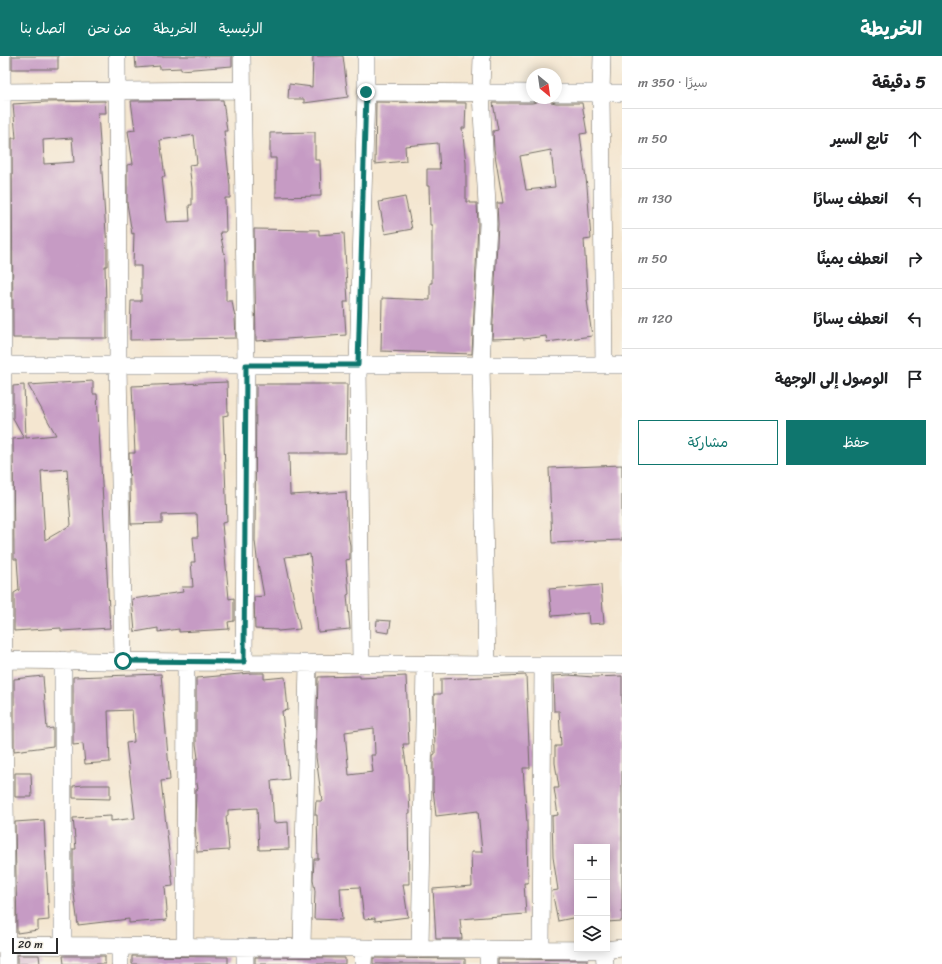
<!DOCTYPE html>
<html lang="ar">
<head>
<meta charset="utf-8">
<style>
	body { margin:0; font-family:Sriracha,"Playpen Sans Arabic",sans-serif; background:#f2f2f2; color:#202124; direction:rtl }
	.controls { position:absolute; right:12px; bottom:12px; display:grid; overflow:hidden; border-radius:0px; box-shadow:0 2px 10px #0003 }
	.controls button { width:36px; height:36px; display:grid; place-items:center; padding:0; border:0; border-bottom:1px solid #e0e0e0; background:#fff; color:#202124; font:20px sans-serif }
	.compass { position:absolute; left:526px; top:12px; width:36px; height:36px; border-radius:50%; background:#fff; box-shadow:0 2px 10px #0003; rotate:151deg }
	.scale { position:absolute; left:12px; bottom:10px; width:46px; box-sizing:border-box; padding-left:4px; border:2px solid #2b2b2b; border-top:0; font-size:11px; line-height:14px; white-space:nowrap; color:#2b2b2b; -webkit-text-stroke:3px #f7f3e8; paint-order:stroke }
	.stop { position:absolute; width:12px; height:12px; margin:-9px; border:3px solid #0f766e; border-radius:50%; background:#fff }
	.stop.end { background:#0f766e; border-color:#fff; box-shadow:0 1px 4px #0008 }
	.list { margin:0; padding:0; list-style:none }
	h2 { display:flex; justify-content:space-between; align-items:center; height:52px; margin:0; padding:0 16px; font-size:17px }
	h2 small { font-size:13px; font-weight:400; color:#757577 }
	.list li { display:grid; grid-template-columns:26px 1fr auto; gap:12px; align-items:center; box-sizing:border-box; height:60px; padding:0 16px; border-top:1px solid #e0e0e0 }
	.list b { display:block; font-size:15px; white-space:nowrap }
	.list em { font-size:13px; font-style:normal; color:#757577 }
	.actions { display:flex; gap:8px; padding:12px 16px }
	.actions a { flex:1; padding:9px 0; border:1px solid #0f766e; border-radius:0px; text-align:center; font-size:14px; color:#0f766e }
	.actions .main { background:#0f766e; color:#fff }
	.icon { flex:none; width:22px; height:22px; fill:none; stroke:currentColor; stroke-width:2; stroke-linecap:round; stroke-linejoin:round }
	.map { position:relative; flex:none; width:622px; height:908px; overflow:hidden; direction:ltr }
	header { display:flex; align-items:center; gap:24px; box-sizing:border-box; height:56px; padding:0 20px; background:#0f766e; color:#fff }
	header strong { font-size:19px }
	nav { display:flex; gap:22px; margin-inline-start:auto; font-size:14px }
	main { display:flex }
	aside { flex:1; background:#fff }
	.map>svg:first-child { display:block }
	.building { fill:#c69bc4; fill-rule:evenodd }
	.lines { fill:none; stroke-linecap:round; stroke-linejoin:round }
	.minor-casing { stroke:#716c65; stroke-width:18 }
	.minor { stroke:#fff; stroke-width:17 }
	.route { stroke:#0f766e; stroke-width:5 }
</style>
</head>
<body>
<header>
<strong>الخريطة</strong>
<nav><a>الرئيسية</a><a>الخريطة</a><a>من نحن</a><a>اتصل بنا</a></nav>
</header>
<main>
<aside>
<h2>5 دقيقة<small>سيرًا · 350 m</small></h2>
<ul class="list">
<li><svg class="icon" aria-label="ahead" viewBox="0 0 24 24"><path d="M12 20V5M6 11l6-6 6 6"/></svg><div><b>تابع السير</b></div><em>50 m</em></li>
<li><svg class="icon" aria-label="left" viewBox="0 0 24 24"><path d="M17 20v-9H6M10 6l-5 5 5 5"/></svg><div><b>انعطف يسارًا</b></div><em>130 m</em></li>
<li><svg class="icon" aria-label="right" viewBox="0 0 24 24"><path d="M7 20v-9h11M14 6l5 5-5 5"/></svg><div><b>انعطف يمينًا</b></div><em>50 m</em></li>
<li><svg class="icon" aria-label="left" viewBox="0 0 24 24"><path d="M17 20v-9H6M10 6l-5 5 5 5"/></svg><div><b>انعطف يسارًا</b></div><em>120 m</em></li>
<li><svg class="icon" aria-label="arrive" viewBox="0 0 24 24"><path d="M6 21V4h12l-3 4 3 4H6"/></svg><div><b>الوصول إلى الوجهة</b></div></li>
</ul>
<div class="actions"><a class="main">حفظ</a><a>مشاركة</a></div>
</aside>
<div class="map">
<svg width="622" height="908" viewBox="0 0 622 908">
	<rect width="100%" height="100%" fill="#f7f3e8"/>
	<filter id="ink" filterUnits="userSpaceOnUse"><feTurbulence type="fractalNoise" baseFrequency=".025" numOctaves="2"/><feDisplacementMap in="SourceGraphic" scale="8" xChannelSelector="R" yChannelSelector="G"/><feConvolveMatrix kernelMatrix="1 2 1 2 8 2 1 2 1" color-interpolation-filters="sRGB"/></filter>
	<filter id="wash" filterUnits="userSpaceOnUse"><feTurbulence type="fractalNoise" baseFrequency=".012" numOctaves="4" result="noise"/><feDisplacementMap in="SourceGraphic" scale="16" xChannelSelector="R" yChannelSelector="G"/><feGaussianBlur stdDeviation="0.9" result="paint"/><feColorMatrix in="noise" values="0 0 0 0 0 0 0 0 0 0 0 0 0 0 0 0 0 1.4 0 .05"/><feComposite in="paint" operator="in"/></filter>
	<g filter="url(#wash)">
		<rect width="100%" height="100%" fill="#f4e6d0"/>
		<g id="blocks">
			<!-- building -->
			<path class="building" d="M12,0H58V13H12Z
				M135,0H232V10L181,14V12L160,13V10L136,12Z
				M313,0H343L348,41L304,47V43H288L289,28L312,31Z
				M541,42H547L551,46L556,47H582L587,77L580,78L587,130L591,183L584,184L588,244H587L592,280L547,286L546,280L523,283V282L492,283L498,168L497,147H503L494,93L493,75L498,74L493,47H532L537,46ZM551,94L555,131L526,134L520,100Z
				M223,44L227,75H224L230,130V142H225L226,176H220L226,206V245H232L235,262L236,282L130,284L131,245H141V210H133L134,177L132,178L127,147V109L133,108L128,75L135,74L131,45ZM194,79L197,108L189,109L192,132V149H189L190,165L167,166L162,121H165L160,84Z
				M105,45L106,57H98L107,192V210H105L106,248H107V282H13L12,82H16L13,48L45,46ZM72,82L74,106L44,108L43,84Z
				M376,46L466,47L465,72H462L466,107V146H470V147H477L478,168L472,298L381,295L382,242L430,244V227H432V169H430L429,130H427V113H440L438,87L405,90L406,105L375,108Z
				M315,76V104H320L321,140L276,141V102H270V77Z
				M405,141L412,173L385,178L379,146Z
				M254,173L319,174V179L344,177L348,246H344L346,279L256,285Z
				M93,325V338H97L110,572L61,575V572L14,575V537L19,534L17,503H14L13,383L24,382L13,362V330L24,329L26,382L56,379L28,329ZM67,413L71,469L45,484L41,415Z
				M227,326L228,359L223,360L227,466L222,467L229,543L234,542V565L228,566L229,573L179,576V573L158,576V572L135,576L132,543L183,536L182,531H193L191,506H195L193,481H198L197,458L162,459V467L131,468L129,397H135L132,330Z
				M256,328H347L346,397H289L290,439L346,436L348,479L350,489V503L346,504L349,538L347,539L350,573L318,576L310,498L285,501L300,573L278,575L277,574L255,573L254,541L264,540L257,502L255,485Z
				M622,409V484L552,487L549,412Z
				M601,529L604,567L589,568L588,557L552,560L549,533Z
				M377,564L391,565L389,577L376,575Z
				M251,617H264V623L285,621L288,654L282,655L289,723L271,725L274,767L288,766L289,793L259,794L257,752L228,754V760H226L229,794L197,796L195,767L196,734L198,733L196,722V703L198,702L196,688V622Z
				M161,618L170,724L161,725L173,830L165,831L167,855L166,856L167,864L129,867V863L78,869L73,831V793H76L73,762L111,760V765L135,762L126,687L134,686L132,654L108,655L110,706L85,708L83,688L73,689V621Z
				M526,619L530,712H523L527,767L528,827H524L526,858L460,863L462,883H436L433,833L472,830L471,796H482L478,755L436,760L433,733V699L435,698L434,638H441V623Z
				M568,619L593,621L622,620V865L607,866V791H577V861L558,865L552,835L558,834L553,801L552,760L558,759L554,732H559L555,707V690H561L559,655H554L553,620Z
				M43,620L47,673L53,672V690L14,695V623Z
				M360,620V622L406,620L409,688H403L408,721L410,757H408L409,828H403L408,861L375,865V862L364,863L360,831L340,832L342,864L314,863L315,835L313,823L314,803H318L317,759H315L316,745H322L316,701L318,621ZM374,672L375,699H371L373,716L349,719L345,676Z
				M15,717H31L32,741H15Z
				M84,729H110V743L73,742V730Z
				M44,764L49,864L38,865V874L17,877L15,766Z
				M17,899H39L40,908H17Z
				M63,900H105V908H64Z
				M132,900L228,901V908H132Z
				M255,901L345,902V908H255Z
				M373,902L465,903V908H373Z
				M498,903L587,904V908H498Z"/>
		</g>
	</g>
	<g filter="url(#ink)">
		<use href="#blocks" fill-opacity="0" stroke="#716c65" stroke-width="1"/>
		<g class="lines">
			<defs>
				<path id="minor" d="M2,0L4,660L7,908
					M117,0L118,309L123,605
					M242,0L246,309L244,606
					M366,0V36L532,37
					M482,0L481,37L488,168L481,309L487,609
					M602,0L601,37L604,309
					M0,36L242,34
					M556,37H622
					M0,309H622
					M5,604L487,609H622
					M361,608L358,309L366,36
					M0,889L604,894L605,908
					M63,889V604
					M120,890V908
					M185,890L186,606
					M245,891V908
					M302,891L308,607
					M420,892L425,609
					M541,893L543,609
					M604,894L622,892
					M363,908L364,892
					M488,908V893"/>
			</defs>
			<!-- minor casing -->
			<use href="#minor" class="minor-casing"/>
			<!-- minor -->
			<use href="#minor" class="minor"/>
		</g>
	</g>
	<g class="lines" filter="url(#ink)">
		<!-- route -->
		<path class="route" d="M123,605L244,606L246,309H358L366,36"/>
	</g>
</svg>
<div class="controls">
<button>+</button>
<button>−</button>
<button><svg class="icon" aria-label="layers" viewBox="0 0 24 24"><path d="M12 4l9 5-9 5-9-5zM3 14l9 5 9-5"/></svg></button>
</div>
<svg class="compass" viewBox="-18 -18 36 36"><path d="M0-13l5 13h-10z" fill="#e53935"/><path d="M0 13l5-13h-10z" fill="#757577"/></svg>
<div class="scale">20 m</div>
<div class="stop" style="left:123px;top:605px"></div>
<div class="stop end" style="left:366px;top:36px"></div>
</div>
</main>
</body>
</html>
